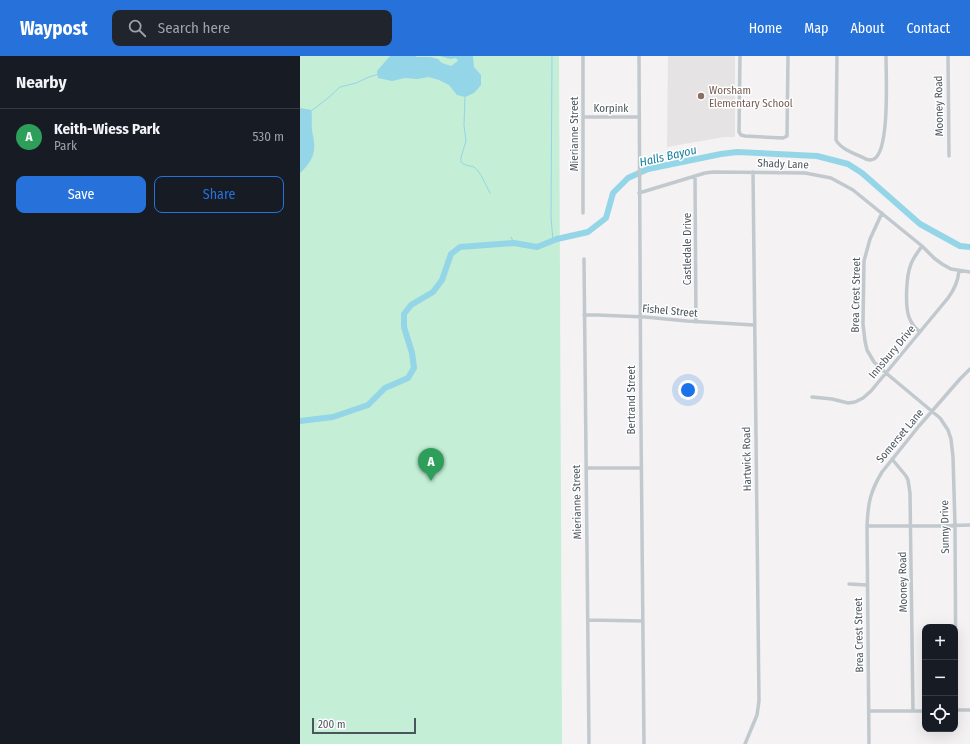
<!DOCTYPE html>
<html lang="en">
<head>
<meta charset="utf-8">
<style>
	body { margin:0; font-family:"Fira Sans Condensed",sans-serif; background:#20242c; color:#f1f3f6 }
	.controls { position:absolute; right:12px; bottom:12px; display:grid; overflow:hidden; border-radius:8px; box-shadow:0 4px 16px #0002 }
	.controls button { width:36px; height:36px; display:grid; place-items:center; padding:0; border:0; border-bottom:1px solid #363941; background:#171b24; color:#f1f3f6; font:20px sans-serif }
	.scale { position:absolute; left:12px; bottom:10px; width:104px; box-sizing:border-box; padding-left:4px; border:2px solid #4b555e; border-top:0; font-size:11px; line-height:14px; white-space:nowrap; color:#4b555e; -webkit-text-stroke:3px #fff; paint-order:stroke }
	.you { position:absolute; left:388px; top:334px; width:14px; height:14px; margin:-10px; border:3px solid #fff; border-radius:50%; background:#1a73e8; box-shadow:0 0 0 6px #1a73e833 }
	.badge { display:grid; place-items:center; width:26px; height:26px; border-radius:50%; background:#2671da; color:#fff; font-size:13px; font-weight:700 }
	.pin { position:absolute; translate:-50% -33px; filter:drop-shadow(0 1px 2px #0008) }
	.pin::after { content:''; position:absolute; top:21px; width:14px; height:12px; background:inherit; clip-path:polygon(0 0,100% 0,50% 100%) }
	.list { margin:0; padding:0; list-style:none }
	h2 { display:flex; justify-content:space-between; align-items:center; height:52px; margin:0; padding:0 16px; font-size:17px }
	h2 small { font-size:13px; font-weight:400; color:#9ea1a6 }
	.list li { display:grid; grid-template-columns:26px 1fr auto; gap:12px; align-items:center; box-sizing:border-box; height:56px; padding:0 16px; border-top:1px solid #363941 }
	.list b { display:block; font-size:15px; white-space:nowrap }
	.list p { margin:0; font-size:13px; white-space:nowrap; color:#9ea1a6 }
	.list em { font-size:13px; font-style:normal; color:#9ea1a6 }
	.actions { display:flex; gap:8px; padding:12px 16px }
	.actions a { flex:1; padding:9px 0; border:1px solid #2671da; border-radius:8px; text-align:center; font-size:14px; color:#2671da }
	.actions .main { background:#2671da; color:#fff }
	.icon { flex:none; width:22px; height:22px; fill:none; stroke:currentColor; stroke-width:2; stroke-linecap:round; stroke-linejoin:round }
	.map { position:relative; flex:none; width:670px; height:688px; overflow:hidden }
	header { display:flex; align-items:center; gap:24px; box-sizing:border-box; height:56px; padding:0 20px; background:#2671da; color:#fff }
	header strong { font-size:19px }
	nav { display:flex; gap:22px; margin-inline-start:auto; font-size:14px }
	.search { width:280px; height:36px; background:#20242c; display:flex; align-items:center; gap:10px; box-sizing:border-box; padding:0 14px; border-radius:8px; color:#9ea1a6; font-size:15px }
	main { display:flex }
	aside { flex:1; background:#171b24 }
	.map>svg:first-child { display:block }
	.education { fill:#e5e3e3 }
	.green { fill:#c4eed5 }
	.water { fill:#94d5e8 }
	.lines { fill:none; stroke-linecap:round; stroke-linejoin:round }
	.stream { stroke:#94d5e8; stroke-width:1 }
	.river { stroke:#94d5e8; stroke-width:6 }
	.street { stroke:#c1c9cf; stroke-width:3.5 }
	.education-dot { fill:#8d6e63; stroke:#fff; stroke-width:1.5 }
	.labels { text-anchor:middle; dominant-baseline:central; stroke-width:3; stroke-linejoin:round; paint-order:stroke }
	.education-label { font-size:11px; fill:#785e54; stroke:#fff; text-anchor:start }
	.street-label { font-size:11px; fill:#4b555e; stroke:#fff }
	.water-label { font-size:12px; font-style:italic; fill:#167f9f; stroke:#fff }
</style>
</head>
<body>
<header>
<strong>Waypost</strong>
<div class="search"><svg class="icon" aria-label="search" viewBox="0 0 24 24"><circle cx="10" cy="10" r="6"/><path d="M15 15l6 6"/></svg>Search here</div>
<nav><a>Home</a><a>Map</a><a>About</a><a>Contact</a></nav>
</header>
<main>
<aside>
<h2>Nearby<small></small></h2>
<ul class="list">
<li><span class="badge" style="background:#2e9e5b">A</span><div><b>Keith-Wiess Park</b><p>Park</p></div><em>530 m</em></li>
</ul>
<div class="actions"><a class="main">Save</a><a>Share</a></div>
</aside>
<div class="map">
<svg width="670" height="688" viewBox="0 0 670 688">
	<rect width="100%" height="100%" fill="#f4f2f2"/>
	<!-- education -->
	<path class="education" d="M368,0H435V81H424L367,91Z"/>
	<!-- green -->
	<path class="green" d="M0,0H259L262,688H0Z"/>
	<!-- water -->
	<path class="water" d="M90,0H116V1H130L138,3L142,7L151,10L158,5L156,2L150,3L140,0H173L174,11L181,19V29L174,37L165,41L157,39L149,29L139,24L129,21L117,23L105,22L92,25L78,22L77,15Z
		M0,52L11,54C13,60 11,67 12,73C12,78 14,82 14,86C16,99 9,109 0,117Z"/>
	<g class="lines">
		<!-- stream -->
		<path class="stream" d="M252,0L251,161L253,185
			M165,41L164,69L166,85L161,101V106C167,111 169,109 174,111C181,116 186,130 190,137
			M11,55L27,43L40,31L56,27L69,21L79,18
			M211,181L214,187"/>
		<!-- river -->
		<path class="river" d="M0,365L33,361L68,349L85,332L108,322L114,312L112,297L104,271V258L111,249L133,236L142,224L151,198L160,191L214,187L237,191L257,183L288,176L306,162L313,137L328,122L348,113L421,98L437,96L517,100L548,108L562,117L620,168L660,190L670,191"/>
		<!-- street -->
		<path class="street" d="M339,0C339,229 342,459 344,688
			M440,0L439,76L441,79L445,80L483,82L487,80L488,0
			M537,0L536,84C541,93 553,97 562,101C565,103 570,105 574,103C590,95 586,18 586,0
			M648,0L649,100
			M283,61H339
			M395,120L396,266
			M339,137L405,117L413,116L505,117L531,122L553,134L622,190L634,202L642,208L651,213L670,216
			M283,157V0
			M582,157L570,183L564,205L563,268L565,285L567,294L574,306L586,317L640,362L648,374L651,383L653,401L655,469L656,654
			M284,203L289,688
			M284,259H297L345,261L387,265L454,269
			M620,276C615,272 611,267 609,261C605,250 606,220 611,208C613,202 618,196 622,190
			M512,341L532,343L548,347L555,346L563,342L571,335L648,242C654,234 658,225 659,215
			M592,403L606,420L608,424L610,437L613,655
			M286,412H341
			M567,470H637L670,469
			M549,528L567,529
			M288,564L343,565
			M655,654H670
			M569,655H625
			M445,688L457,659L459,645L453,116
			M569,688L567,470C568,447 570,436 582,416L619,370L660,323L670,313"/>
	</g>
	<!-- markers -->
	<circle class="education-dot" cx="401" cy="40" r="4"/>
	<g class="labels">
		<!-- education labels -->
		<g class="education-label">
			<text x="409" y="34">Worsham<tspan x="409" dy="13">Elementary School</tspan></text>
		</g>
		<!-- street labels -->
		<g class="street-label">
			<text transform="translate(639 50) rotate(-91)">Mooney Road</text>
			<text x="311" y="52">Korpink</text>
			<text transform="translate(274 78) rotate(-90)">Mierianne Street</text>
			<text transform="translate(483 108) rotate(2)">Shady Lane</text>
			<text transform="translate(387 193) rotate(-90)">Castledale Drive</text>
			<text transform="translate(556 239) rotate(-89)">Brea Crest Street</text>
			<text transform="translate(370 255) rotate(5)">Fishel Street</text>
			<text transform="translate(592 296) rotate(-50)">Innsbury Drive</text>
			<text transform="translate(331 344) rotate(-90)">Bertrand Street</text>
			<text transform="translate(600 380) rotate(-50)">Somerset Lane</text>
			<text transform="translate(447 403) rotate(-91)">Hartwick Road</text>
			<text transform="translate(277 446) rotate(-91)">Mierianne Street</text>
			<text transform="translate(645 471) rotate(-91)">Sunny Drive</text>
			<text transform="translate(603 526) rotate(-91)">Mooney Road</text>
			<text transform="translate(559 579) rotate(-91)">Brea Crest Street</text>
		</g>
		<!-- water labels -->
		<g class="water-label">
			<text transform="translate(368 100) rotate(-13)">Halls Bayou</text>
		</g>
	</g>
</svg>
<div class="controls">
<button>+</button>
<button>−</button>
<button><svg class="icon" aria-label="locate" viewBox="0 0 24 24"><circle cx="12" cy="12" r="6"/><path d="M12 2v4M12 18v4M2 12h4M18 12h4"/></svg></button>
</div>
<div class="scale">200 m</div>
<div class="you"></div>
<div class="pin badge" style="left:131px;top:425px;background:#2e9e5b">A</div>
</div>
</main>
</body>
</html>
